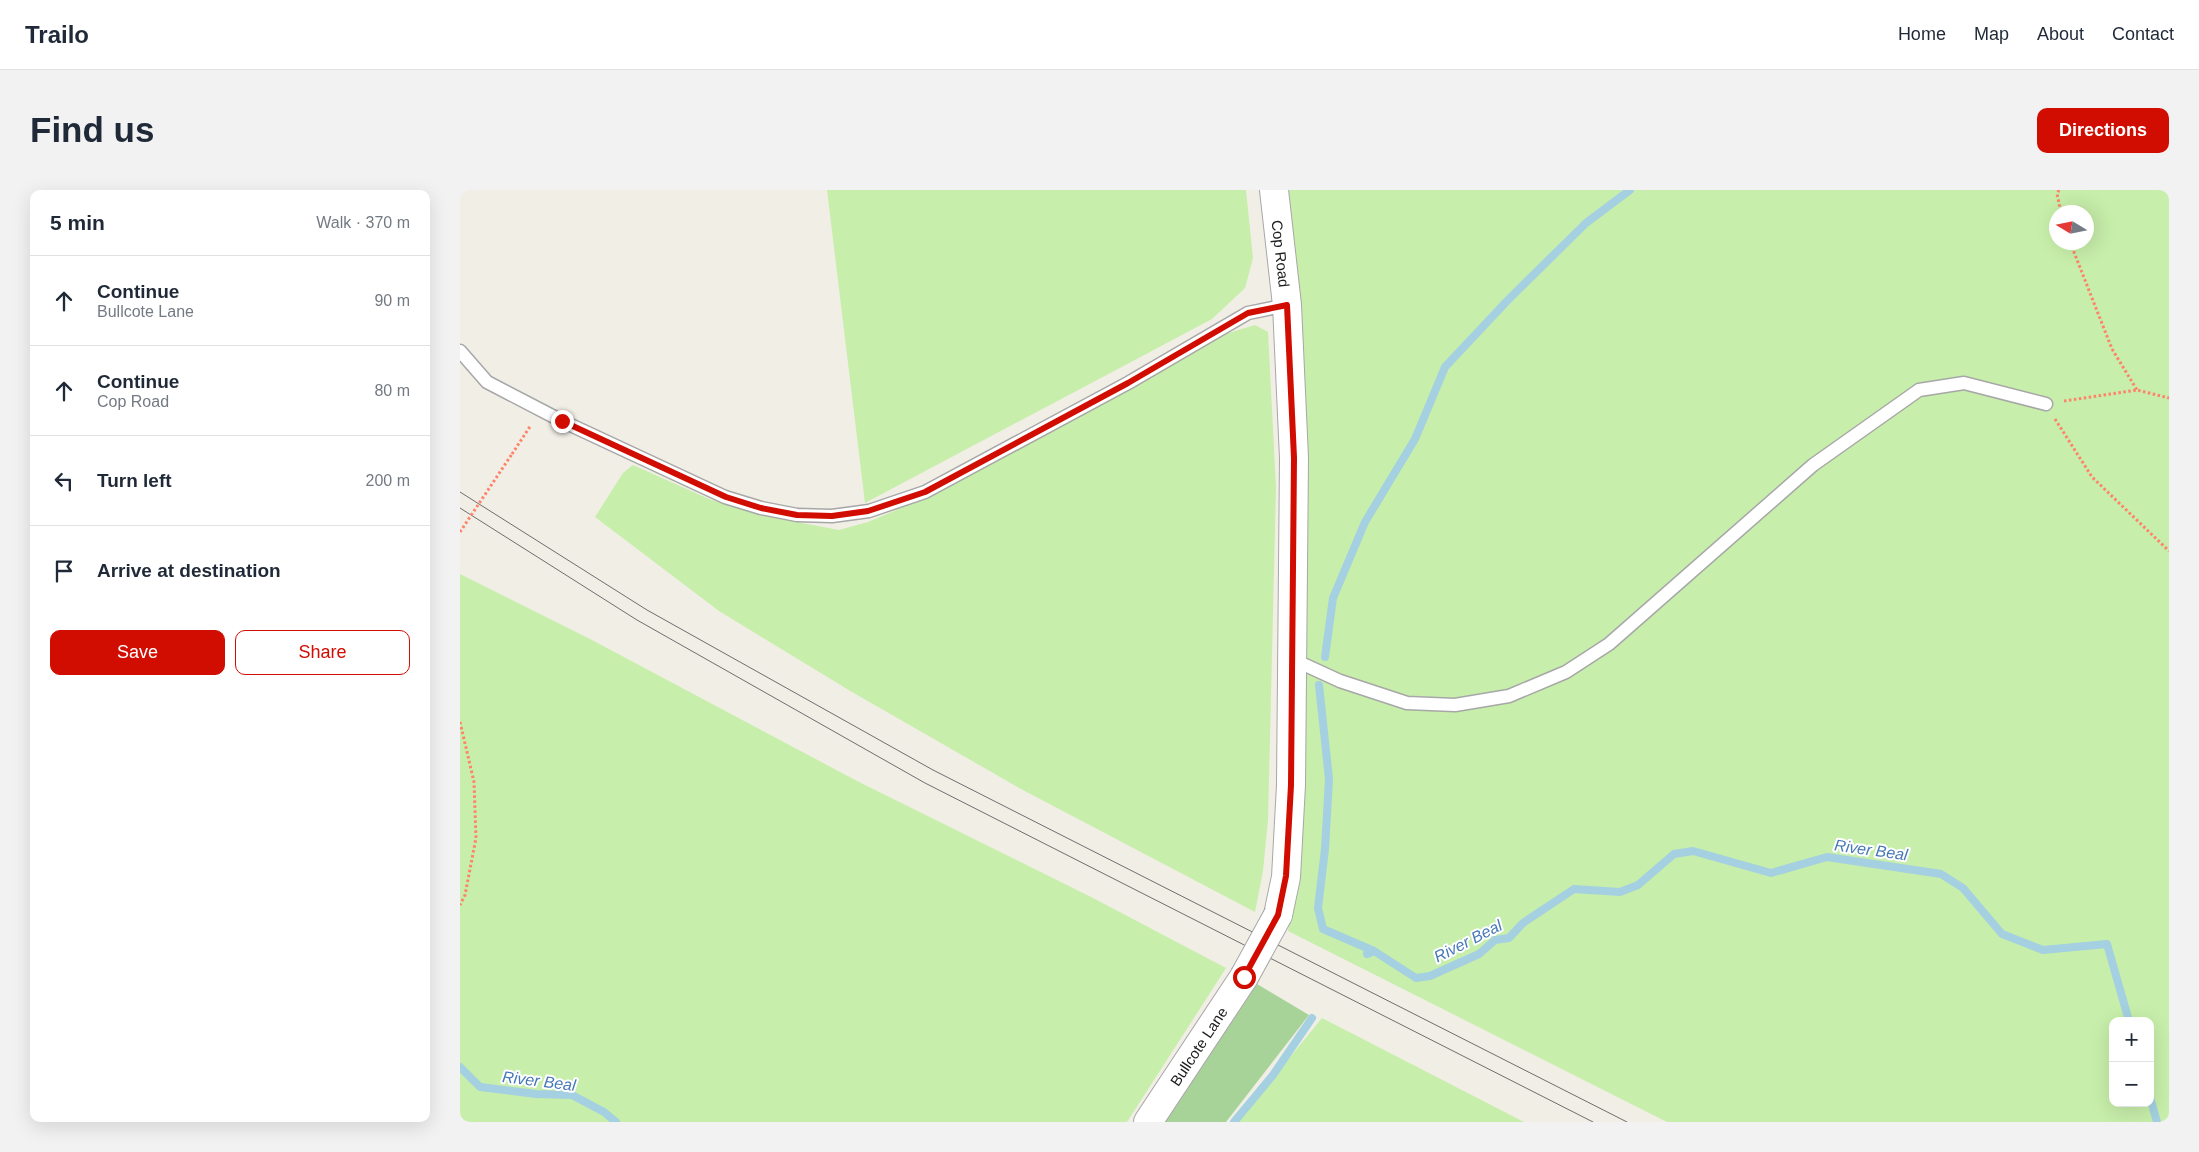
<!DOCTYPE html>
<html lang="en">
<head>
<meta charset="utf-8">
<style>
	body { margin:0; font-family:Arial,sans-serif; background:#f2f2f3; color:#1f2937 }
	.controls { position:absolute; right:15px; bottom:15px; display:grid; overflow:hidden; border-radius:10px; box-shadow:0 5px 20px #0002 }
	.controls button { width:45px; height:45px; display:grid; place-items:center; padding:0; border:0; border-bottom:1px solid #e0e1e3; background:#fff; color:#1f2937; font:25px sans-serif }
	.compass { position:absolute; left:1589px; top:15px; width:45px; height:45px; border-radius:50%; background:#fff; box-shadow:0 5px 20px #0002; rotate:280deg }
	.stop { position:absolute; width:15px; height:15px; margin:-11px; border:4px solid #d10c00; border-radius:50%; background:#fff }
	.stop.end { background:#d10c00; border-color:#fff; box-shadow:0 1px 5px #0008 }
	.list { margin:0; padding:0; list-style:none }
	h2 { display:flex; justify-content:space-between; align-items:center; height:65px; margin:0; padding:0 20px; font-size:21px }
	h2 small { font-size:16px; font-weight:400; color:#747a83 }
	.list li { display:grid; grid-template-columns:32px 1fr auto; gap:15px; align-items:center; box-sizing:border-box; height:90px; padding:0 20px; border-top:1px solid #e0e1e3 }
	.list b { display:block; font-size:19px; white-space:nowrap }
	.list p { margin:0; font-size:16px; white-space:nowrap; color:#747a83 }
	.list em { font-size:16px; font-style:normal; color:#747a83 }
	.actions { display:flex; gap:10px; padding:15px 20px }
	.actions a { flex:1; padding:11px 0; border:1px solid #d10c00; border-radius:10px; text-align:center; font-size:18px; color:#d10c00 }
	.actions .main { background:#d10c00; color:#fff }
	.icon { flex:none; width:28px; height:28px; fill:none; stroke:currentColor; stroke-width:2; stroke-linecap:round; stroke-linejoin:round }
	.map { position:relative; flex:none; width:1709px; height:932px; overflow:hidden; border-radius:10px }
	header { display:flex; align-items:center; gap:30px; box-sizing:border-box; height:70px; padding:0 25px; background:#fff; border-bottom:1px solid #e0e1e3 }
	header strong { font-size:24px }
	nav { display:flex; gap:28px; margin-inline-start:auto; font-size:18px }
	.intro { display:flex; align-items:center; justify-content:space-between; box-sizing:border-box; height:120px; padding:0 30px }
	h1 { margin:0; font-size:35px }
	.button { padding:12px 22px; border-radius:10px; background:#d10c00; color:#fff; font-size:18px; font-weight:700 }
	main { display:flex; gap:30px; padding:0 30px }
	aside { flex:1; background:#fff; border-radius:10px; box-shadow:0 5px 20px #0002 }
	.map>svg:first-child { display:block }
	.grass { fill:#c7eeaa; fill-rule:evenodd }
	.forest { fill:#a7d399 }
	.lines { fill:none; stroke-linecap:round; stroke-linejoin:round }
	.stream { stroke:#a4d0e1; stroke-width:8 }
	.service-casing { stroke:#a7a7a7; stroke-width:15 }
	.tertiary-casing { stroke:#a7a7a7; stroke-width:30 }
	.path { stroke:#ff826a; stroke-width:3; stroke-dasharray:2.5 2.5; stroke-linecap:butt }
	.service { stroke:#fff; stroke-width:12 }
	.tertiary { stroke:#fff; stroke-width:28 }
	.tram { stroke:#6e6e6e; stroke-width:1 }
	.tertiary-bridge-casing { stroke:#a7a7a7; stroke-width:30; stroke-linecap:butt }
	.path-bridge { stroke:#ff826a; stroke-width:3; stroke-dasharray:2.5 2.5; stroke-linecap:butt }
	.tertiary-bridge { stroke:#fff; stroke-width:28 }
	.route { stroke:#d10c00; stroke-width:6 }
	.labels { text-anchor:middle; dominant-baseline:central; stroke-width:4; stroke-linejoin:round; paint-order:stroke }
	.street-label { font-size:15px; fill:#202020; stroke:#fff }
	.water-label { font-size:16px; font-style:italic; fill:#4678b7; stroke:#fff }
</style>
</head>
<body>
<header>
<strong>Trailo</strong>
<nav><a>Home</a><a>Map</a><a>About</a><a>Contact</a></nav>
</header>
<div class="intro"><h1>Find us</h1><a class="button">Directions</a></div>
<main>
<aside>
<h2>5 min<small>Walk · 370 m</small></h2>
<ul class="list">
<li><svg class="icon" aria-label="ahead" viewBox="0 0 24 24"><path d="M12 20V5M6 11l6-6 6 6"/></svg><div><b>Continue</b><p>Bullcote Lane</p></div><em>90 m</em></li>
<li><svg class="icon" aria-label="ahead" viewBox="0 0 24 24"><path d="M12 20V5M6 11l6-6 6 6"/></svg><div><b>Continue</b><p>Cop Road</p></div><em>80 m</em></li>
<li><svg class="icon" aria-label="left" viewBox="0 0 24 24"><path d="M17 20v-9H6M10 6l-5 5 5 5"/></svg><div><b>Turn left</b></div><em>200 m</em></li>
<li><svg class="icon" aria-label="arrive" viewBox="0 0 24 24"><path d="M6 21V4h12l-3 4 3 4H6"/></svg><div><b>Arrive at destination</b></div></li>
</ul>
<div class="actions"><a class="main">Save</a><a>Share</a></div>
</aside>
<div class="map">
<svg width="1709" height="932" viewBox="0 0 1709 932">
	<rect width="100%" height="100%" fill="#f1eee6"/>
	<!-- grass -->
	<path class="grass" d="M367,0H786L793,68L785,98L752,129L405,313Z
		M825,0H1709V932H1207L828,741L841,671ZM1596,22H1626V52H1596ZM1653,831H1690V913H1653Z
		M795,135L808,142L816,298L808,630L803,681L795,722L561,599L392,502L259,421L135,327L163,283L173,275L249,309L300,325L379,340L408,332L465,308L759,146Z
		M0,384L130,449L397,591L633,708L766,778L667,932H0Z
		M862,828L1064,932H777Z"/>
	<!-- forest -->
	<path class="forest" d="M797,794L849,825L766,932H705Z"/>
	<g class="lines">
		<!-- stream -->
		<path class="stream" d="M865,467L873,408L905,332L955,249L985,177L1047,111L1126,33L1170,0
			M859,495L869,589L865,659L858,718L863,739L914,761
			M907,764L914,761L956,788L970,786L1019,764L1035,750L1049,748L1063,733L1114,699L1160,702L1178,695L1214,664L1233,661L1311,683L1367,667L1481,684L1503,698L1542,744L1583,760L1647,754L1669,831
			M0,877L20,897L76,904L112,905L144,922L156,932
			M1690,907L1697,932
			M774,932L813,885L852,828"/>
		<defs>
			<path id="service" d="M0,161L27,192L102,231L265,307L301,318L337,325L372,326L409,321L465,302L668,193L788,123L827,115
				M832,469L880,491L947,513L995,515L1049,506L1106,482L1149,454L1353,275L1459,200L1504,193L1586,214"/>
			<g id="tertiary">
				<path id="s1" d="M814,0L827,115L834,268L831,595L826,687L818,725"/>
				<path id="s2" d="M688,932L784,787"/>
			</g>
		</defs>
		<!-- service casing -->
		<use href="#service" class="service-casing"/>
		<!-- tertiary casing -->
		<use href="#tertiary" class="tertiary-casing"/>
		<!-- path -->
		<path class="path" d="M1599,0L1597,4L1601,22
			M1610,52L1652,159L1677,200
			M1604,211L1677,200L1709,208
			M1595,229L1632,287L1709,361
			M52,264L71,235
			M0,532L14,592L16,648L5,705L0,715"/>
		<!-- service -->
		<use href="#service" class="service"/>
		<!-- tertiary -->
		<use href="#tertiary" class="tertiary"/>
		<!-- tram -->
		<path class="tram" d="M0,302L187,420L473,580L1167,932
			M0,318L177,430L465,593L1133,932"/>
		<defs>
			<path id="tertiary-bridge" d="M784,787L818,725"/>
		</defs>
		<!-- tertiary-bridge casing -->
		<use href="#tertiary-bridge" class="tertiary-bridge-casing"/>
		<!-- path-bridge -->
		<path class="path-bridge" d="M0,342L52,264"/>
		<!-- tertiary-bridge -->
		<use href="#tertiary-bridge" class="tertiary-bridge"/>
	</g>
	<g class="lines">
		<!-- route -->
		<path class="route" d="M102,231L266,307L301,318L337,325L372,326L408,321L465,302L668,193L788,123L827,115L834,268L831,595L826,686L818,725L784,787"/>
	</g>
	<g class="labels">
		<!-- street labels -->
		<g class="street-label">
			<text stroke="none"><textPath href="#s1" startOffset="64">Cop Road</textPath></text>
			<text stroke="none"><textPath href="#s2" startOffset="91">Bullcote Lane</textPath></text>
		</g>
		<!-- water labels -->
		<g class="water-label">
			<text transform="translate(1411 660) rotate(8)">River Beal</text>
			<text transform="translate(1008 751) rotate(-27)">River Beal</text>
			<text transform="translate(79 891) rotate(7)">River Beal</text>
		</g>
	</g>
</svg>
<div class="controls">
<button>+</button>
<button>−</button>
</div>
<svg class="compass" viewBox="-18 -18 36 36"><path d="M0-13l5 13h-10z" fill="#e53935"/><path d="M0 13l5-13h-10z" fill="#747a83"/></svg>
<div class="stop" style="left:784px;top:787px"></div>
<div class="stop end" style="left:102px;top:231px"></div>
</div>
</main>
</body>
</html>
